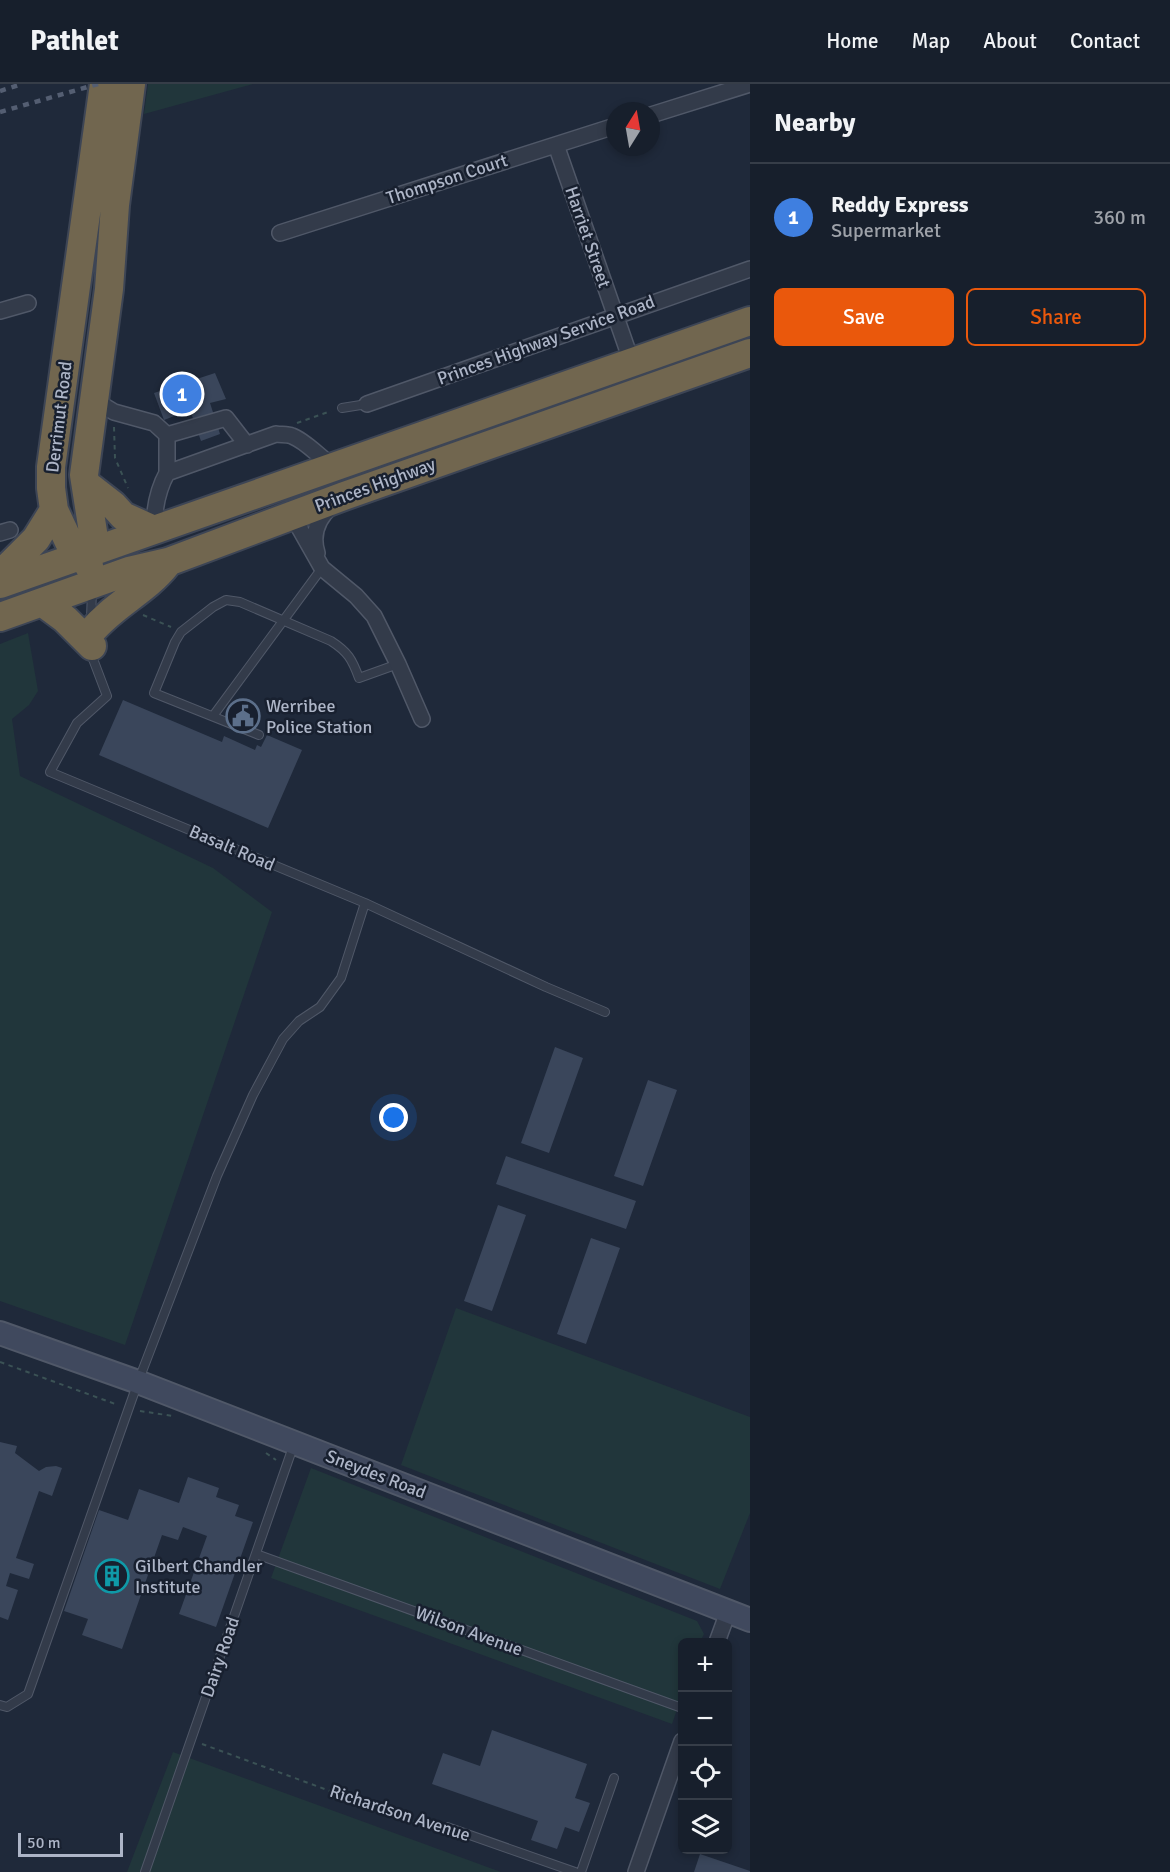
<!DOCTYPE html>
<html lang="en">
<head>
<meta charset="utf-8">
<style>
	body { margin:0; font-family:Signika,sans-serif; background:#242c38; color:#f1f3f6 }
	.controls { position:absolute; right:18px; bottom:18px; display:grid; overflow:hidden; border-radius:9px; box-shadow:0 3px 9px #0003 }
	.controls button { width:54px; height:54px; display:grid; place-items:center; padding:0; border:0; border-bottom:2px solid #363d48; background:#171f2c; color:#f1f3f6; font:30px sans-serif }
	.compass { position:absolute; left:606px; top:18px; width:54px; height:54px; border-radius:50%; background:#171f2c; box-shadow:0 3px 9px #0003; rotate:11deg }
	.scale { position:absolute; left:18px; bottom:15px; width:105px; box-sizing:border-box; padding-left:6px; border:3px solid #adb5c7; border-top:0; font-size:16px; line-height:21px; white-space:nowrap; color:#adb5c7; -webkit-text-stroke:4px #18202f; paint-order:stroke }
	.you { position:absolute; left:394px; top:1034px; width:21px; height:21px; margin:-15px; border:4px solid #fff; border-radius:50%; background:#1a73e8; box-shadow:0 0 0 9px #1a73e833 }
	.badge { display:grid; place-items:center; width:39px; height:39px; border-radius:50%; background:#ea580c; color:#fff; font-size:20px; font-weight:700 }
	.pin { position:absolute; translate:-50% -50%; border:3px solid #fff; box-shadow:0 2px 6px #0006 }
	.list { margin:0; padding:0; list-style:none }
	h2 { display:flex; justify-content:space-between; align-items:center; height:78px; margin:0; padding:0 24px; font-size:26px }
	h2 small { font-size:20px; font-weight:400; color:#9ea2a9 }
	.list li { display:grid; grid-template-columns:39px 1fr auto; gap:18px; align-items:center; box-sizing:border-box; height:108px; padding:0 24px; border-top:2px solid #363d48 }
	.list b { display:block; font-size:22px; white-space:nowrap }
	.list p { margin:0; font-size:20px; white-space:nowrap; color:#9ea2a9 }
	.list em { font-size:20px; font-style:normal; color:#9ea2a9 }
	.actions { display:flex; gap:12px; padding:18px 24px }
	.actions a { flex:1; padding:14px 0; border:2px solid #ea580c; border-radius:9px; text-align:center; font-size:21px; color:#ea580c }
	.actions .main { background:#ea580c; color:#fff }
	.icon { flex:none; width:33px; height:33px; fill:none; stroke:currentColor; stroke-width:2; stroke-linecap:round; stroke-linejoin:round }
	.map { position:relative; flex:none; width:750px; height:1788px; overflow:hidden }
	header { display:flex; align-items:center; gap:36px; box-sizing:border-box; height:84px; padding:0 30px; background:#171f2c; border-bottom:2px solid #363d48 }
	header strong { font-size:28px }
	nav { display:flex; gap:33px; margin-inline-start:auto; font-size:21px }
	main { display:flex }
	aside { flex:1; background:#171f2c }
	.map>svg:first-child { display:block }
	.green { fill:#21363b }
	.building { fill:#3a465b }
	.lines { fill:none; stroke-linecap:round; stroke-linejoin:round }
	.lane-casing { stroke:#505868; stroke-width:10 }
	.street-casing { stroke:#505868; stroke-width:18 }
	.secondary-casing { stroke:#505868; stroke-width:26 }
	.highway-casing { stroke:#3d4555; stroke-width:32 }
	.path { stroke:#3b5255; stroke-width:2; stroke-dasharray:4.5 4.5; stroke-linecap:butt }
	.lane { stroke:#333b4a; stroke-width:8 }
	.street { stroke:#333b4a; stroke-width:15 }
	.secondary { stroke:#40495e; stroke-width:22 }
	.highway { stroke:#71664f; stroke-width:28 }
	.rail { stroke:#545e72; stroke-width:4.5; stroke-dasharray:6 6; stroke-linecap:butt }
	.labels { text-anchor:middle; dominant-baseline:central; stroke-width:5; stroke-linejoin:round; paint-order:stroke }
	.street-label { font-size:18px; fill:#adb5c7; stroke:#18202f }
	.poi-label { font-size:18px; fill:#adb5c7; stroke:#18202f; text-anchor:start }
</style>
</head>
<body>
<header>
<strong>Pathlet</strong>
<nav><a>Home</a><a>Map</a><a>About</a><a>Contact</a></nav>
</header>
<main>
<div class="map">
<svg width="750" height="1788" viewBox="0 0 750 1788">
	<rect width="100%" height="100%" fill="#1f293a"/>
	<!-- green -->
	<path class="green" d="M148,0H253L144,30Z
		M28,549L38,607L29,621L12,635L20,692L213,784L272,828L125,1261L0,1217V560Z
		M456,1224L750,1333V1429L720,1505L401,1381Z
		M311,1384L697,1537L704,1550L700,1558H682V1611L672,1640L271,1494Z
		M173,1668L501,1788H127Z"/>
	<!-- building -->
	<path class="building" d="M215,289L226,315L210,319L220,350L201,357L190,326L164,336L154,309Z
		M123,616L222,658L224,652L255,666L257,661L261,663L267,651L302,666L268,744L99,671Z
		M555,963L583,974L549,1069L521,1059Z
		M648,996L677,1006L643,1102L614,1092Z
		M506,1072L636,1117L626,1145L496,1100Z
		M498,1121L526,1131L492,1227L464,1217Z
		M591,1154L620,1164L586,1260L557,1250Z
		M0,1358L17,1362L15,1369L39,1387L46,1383L56,1382L62,1384L52,1412L39,1407L16,1474L34,1480L29,1495L10,1489L6,1502L18,1506L8,1536L0,1533Z
		M188,1393L219,1404L216,1413L239,1421L235,1432L253,1438L216,1543L179,1530L207,1452L183,1443L178,1456L162,1451L122,1565L82,1551L88,1535L64,1527L99,1426L128,1436L139,1405L179,1419Z
		M492,1646L587,1680L575,1714L590,1719L579,1748L565,1743L557,1765L531,1756L538,1737L432,1700L443,1669L480,1682Z
		M700,1770L750,1787V1788H694Z"/>
	<g class="lines">
		<defs>
			<path id="lane" d="M342,324L367,320
				M91,534L92,507
				M92,567L93,575L107,612L77,639L50,688L365,819L546,903L605,928
				M213,632L322,484
				M259,651L154,609L175,558L181,548L213,523L226,516L240,518L331,557C348,568 352,575 359,594L398,580
				M256,1470L682,1624
				M0,1621L7,1623L28,1610L138,1298L217,1092L253,1011L283,955L299,937L320,923L341,894L365,819
				M447,1743L575,1788
				M145,1788L294,1360
				M581,1788L614,1694"/>
			<path id="street" d="M651,31L750,0
				M556,61L632,279
				M280,149L615,42
				M0,227L28,219
				M94,316L114,328L154,339L167,351L226,334L247,361
				M367,320L750,185
				M167,389V351
				M292,431L322,484L356,512L374,532L398,580L422,635
				M154,446C154,426 157,407 167,389L276,350C281,351 287,350 292,352C306,357 320,374 333,382
				M0,449L10,446
				M317,469C311,450 318,434 332,422
				M717,1558L728,1528
				M636,1788L682,1657"/>
			<path id="secondary" d="M0,1249L138,1298L750,1536"/>
			<path id="highway" d="M86,400L113,421L123,432L154,446
				M86,469L69,458L54,426L51,404V383L104,0
				M89,482L86,469L93,448L84,391L109,205L115,121L131,0
				M0,491L36,455L54,426
				M0,500L750,237
				M42,518L65,535L92,562
				M0,533L129,487L168,478L344,412L750,269
				M91,548C113,521 146,507 167,480"/>
		</defs>
		<!-- lane casing -->
		<use href="#lane" class="lane-casing"/>
		<!-- street casing -->
		<use href="#street" class="street-casing"/>
		<!-- secondary casing -->
		<use href="#secondary" class="secondary-casing"/>
		<!-- highway casing -->
		<use href="#highway" class="highway-casing"/>
		<!-- path -->
		<path class="path" d="M297,339L331,327
			M114,343L115,374L128,404
			M143,531L171,543
			M0,1278L118,1321
			M140,1327L173,1332
			M266,1369L276,1376
			M202,1660L420,1740L437,1742"/>
		<!-- lane -->
		<use href="#lane" class="lane"/>
		<!-- street -->
		<use href="#street" class="street"/>
		<!-- secondary -->
		<use href="#secondary" class="secondary"/>
		<!-- highway -->
		<use href="#highway" class="highway"/>
		<!-- rail -->
		<path class="rail" d="M0,7L22,0
			M0,28L98,0"/>
	</g>
	<!-- icons -->
	<defs>
		<symbol id="civic-ring" viewBox="-11 -11 22 22"><circle r="9.5" fill="#18202f" stroke="#5c6f8a" stroke-width="1.5"/><path d="M-.6-6.5H3V-4.5H.6V-3L4-1V1h2V6H-6V1h2V-1L-.6-3ZM-1.2 2.5V6h2.4V2.5Z" fill="#5c6f8a"/></symbol>
		<symbol id="building-ring" viewBox="-11 -11 22 22"><circle r="9.5" fill="#18202f" stroke="#0f9aa8" stroke-width="1.5"/><path d="M-4-6H4V6H1V3H-1V6H-4ZM-2.5-4.3h1.7v1.8h-1.7ZM.8-4.3h1.7v1.8H.8ZM-2.5-1h1.7V.8h-1.7ZM.8-1h1.7V.8H.8Z" fill="#0f9aa8"/></symbol>
	</defs>
	<g fill-rule="evenodd">
		<use href="#civic-ring" x="224" y="613" width="38" height="38"/>
		<use href="#building-ring" x="93" y="1473" width="38" height="38"/>
	</g>
	<g class="labels">
		<!-- street labels -->
		<g class="street-label">
			<text transform="translate(447 95) rotate(-18)">Thompson Court</text>
			<text transform="translate(588 153) rotate(71)">Harriet Street</text>
			<text transform="translate(546 256) rotate(-20)">Princes Highway Service Road</text>
			<text transform="translate(59 333) rotate(-83)">Derrimut Road</text>
			<text transform="translate(375 401) rotate(-20)">Princes Highway</text>
			<text transform="translate(232 764) rotate(23)">Basalt Road</text>
			<text transform="translate(376 1390) rotate(21)">Sneydes Road</text>
			<text transform="translate(469 1547) rotate(20)">Wilson Avenue</text>
			<text transform="translate(220 1573) rotate(-71)">Dairy Road</text>
			<text transform="translate(400 1729) rotate(18)">Richardson Avenue</text>
		</g>
		<!-- poi labels -->
		<g class="poi-label">
			<text x="266" y="622">Werribee<tspan x="266" dy="21">Police Station</tspan></text>
			<text x="135" y="1482">Gilbert Chandler<tspan x="135" dy="21">Institute</tspan></text>
		</g>
	</g>
</svg>
<div class="controls">
<button>+</button>
<button>−</button>
<button><svg class="icon" aria-label="locate" viewBox="0 0 24 24"><circle cx="12" cy="12" r="6"/><path d="M12 2v4M12 18v4M2 12h4M18 12h4"/></svg></button>
<button><svg class="icon" aria-label="layers" viewBox="0 0 24 24"><path d="M12 4l9 5-9 5-9-5zM3 14l9 5 9-5"/></svg></button>
</div>
<svg class="compass" viewBox="-18 -18 36 36"><path d="M0-13l5 13h-10z" fill="#e53935"/><path d="M0 13l5-13h-10z" fill="#9ea2a9"/></svg>
<div class="scale">50 m</div>
<div class="you"></div>
<div class="pin badge" style="left:182px;top:310px;background:#3f7fe0">1</div>
</div>
<aside>
<h2>Nearby<small></small></h2>
<ul class="list">
<li><span class="badge" style="background:#3f7fe0">1</span><div><b>Reddy Express</b><p>Supermarket</p></div><em>360 m</em></li>
</ul>
<div class="actions"><a class="main">Save</a><a>Share</a></div>
</aside>
</main>
</body>
</html>
